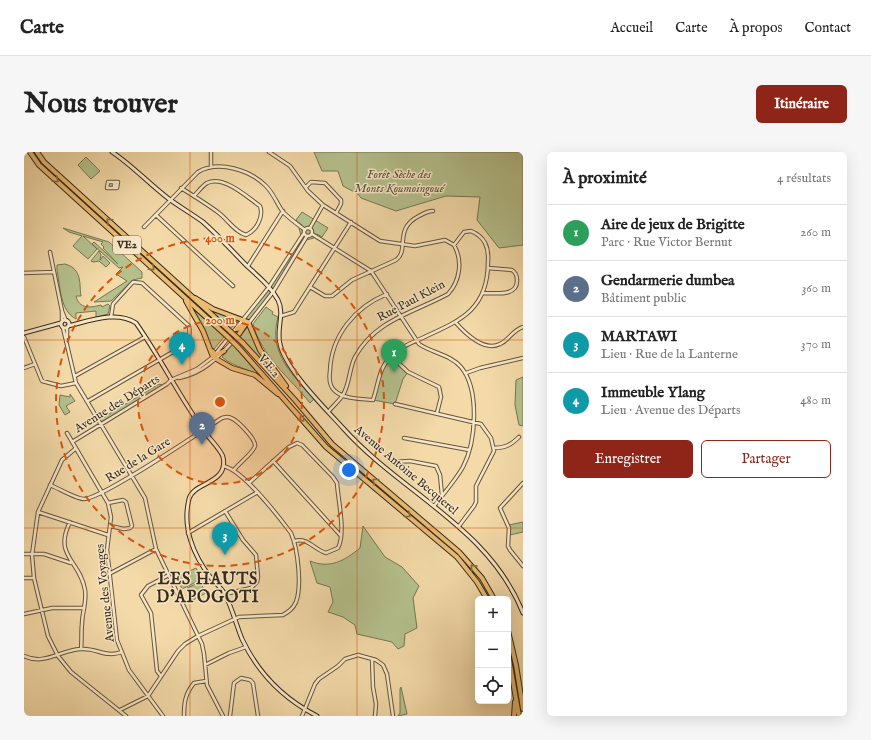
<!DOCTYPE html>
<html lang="fr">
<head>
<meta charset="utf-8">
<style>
	body { margin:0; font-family:"IM FELL English",serif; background:#f6f6f6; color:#222 }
	.controls { position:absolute; right:12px; bottom:12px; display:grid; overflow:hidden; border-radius:6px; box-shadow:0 4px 16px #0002 }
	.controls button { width:36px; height:36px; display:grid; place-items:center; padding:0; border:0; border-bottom:1px solid #e0e0e0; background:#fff; color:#222; font:20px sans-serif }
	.you { position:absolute; left:325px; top:318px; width:14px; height:14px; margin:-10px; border:3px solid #fff; border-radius:50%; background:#1a73e8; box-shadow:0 0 0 6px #1a73e833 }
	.badge { display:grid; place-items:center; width:26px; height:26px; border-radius:50%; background:#8f2418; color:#fff; font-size:13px; font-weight:700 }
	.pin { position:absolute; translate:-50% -33px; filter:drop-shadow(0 1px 2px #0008) }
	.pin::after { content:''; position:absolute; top:21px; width:14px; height:12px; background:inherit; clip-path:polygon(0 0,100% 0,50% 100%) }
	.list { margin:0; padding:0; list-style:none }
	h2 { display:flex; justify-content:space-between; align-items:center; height:52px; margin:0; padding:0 16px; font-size:17px }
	h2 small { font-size:13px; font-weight:400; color:#767676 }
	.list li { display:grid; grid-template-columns:26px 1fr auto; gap:12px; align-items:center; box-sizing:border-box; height:56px; padding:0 16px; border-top:1px solid #e0e0e0 }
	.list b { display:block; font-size:15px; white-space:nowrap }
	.list p { margin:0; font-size:13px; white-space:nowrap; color:#767676 }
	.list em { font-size:13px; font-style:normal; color:#767676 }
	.actions { display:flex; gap:8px; padding:12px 16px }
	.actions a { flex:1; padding:9px 0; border:1px solid #8f2418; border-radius:6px; text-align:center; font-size:14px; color:#8f2418 }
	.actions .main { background:#8f2418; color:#fff }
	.icon { flex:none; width:22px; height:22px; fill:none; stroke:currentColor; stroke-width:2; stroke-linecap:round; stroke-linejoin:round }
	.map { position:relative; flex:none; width:499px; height:564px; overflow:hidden; border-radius:6px }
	header { display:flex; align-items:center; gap:24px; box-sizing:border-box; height:56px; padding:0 20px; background:#fff; border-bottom:1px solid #e0e0e0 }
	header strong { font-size:19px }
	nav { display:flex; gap:22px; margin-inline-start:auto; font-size:14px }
	.intro { display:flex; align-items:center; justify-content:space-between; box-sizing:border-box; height:96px; padding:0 24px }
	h1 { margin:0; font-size:28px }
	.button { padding:10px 18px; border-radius:6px; background:#8f2418; color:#fff; font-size:14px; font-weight:700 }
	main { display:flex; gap:24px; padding:0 24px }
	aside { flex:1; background:#fff; border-radius:6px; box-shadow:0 4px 16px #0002 }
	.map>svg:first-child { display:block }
	.green { fill:#b5c18d; stroke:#757654 }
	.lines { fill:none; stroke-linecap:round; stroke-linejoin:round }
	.street-casing { stroke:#65563f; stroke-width:4.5 }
	.secondary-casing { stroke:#352a1c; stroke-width:5 }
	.highway-casing { stroke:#352a1c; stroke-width:6 }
	.street { stroke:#f8e7c7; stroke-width:2.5 }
	.secondary { stroke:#f8e7c7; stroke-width:3 }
	.highway { stroke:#eabd74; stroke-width:4 }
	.highway-bridge-casing { stroke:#352a1c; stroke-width:6; stroke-linecap:butt }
	.highway-bridge { stroke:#eabd74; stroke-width:4 }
	.oneway { stroke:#866c44 }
	.grid { fill:none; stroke:#d6540e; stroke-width:1; stroke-opacity:0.55 }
	.ring { fill:none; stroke:#d6540e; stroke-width:2; stroke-dasharray:7 5 }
	.labels { text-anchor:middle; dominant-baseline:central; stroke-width:3; stroke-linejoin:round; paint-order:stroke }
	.shield { fill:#f8e7c7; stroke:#70634f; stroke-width:1 }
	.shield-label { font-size:11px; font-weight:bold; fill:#352a1c }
	.park-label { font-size:12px; font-style:italic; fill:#555038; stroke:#f8e7c7 }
	.street-label { font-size:12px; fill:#352a1c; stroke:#f8e7c7 }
	.district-label { font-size:16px; font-weight:bold; letter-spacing:1px; fill:#352a1c; stroke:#f8e7c7 }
	.centre { fill:#d6540e; stroke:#f8e7c7; stroke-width:2 }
	.ring-label { font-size:12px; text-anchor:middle; font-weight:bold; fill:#d6540e; stroke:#f8e7c7; stroke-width:3; stroke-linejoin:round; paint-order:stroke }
</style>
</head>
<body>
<header>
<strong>Carte</strong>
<nav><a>Accueil</a><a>Carte</a><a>À propos</a><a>Contact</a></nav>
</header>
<div class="intro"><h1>Nous trouver</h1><a class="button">Itinéraire</a></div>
<main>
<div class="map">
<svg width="499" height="564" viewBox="0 0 499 564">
	<rect width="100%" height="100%" fill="#f4daa9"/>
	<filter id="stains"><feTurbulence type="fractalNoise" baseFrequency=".005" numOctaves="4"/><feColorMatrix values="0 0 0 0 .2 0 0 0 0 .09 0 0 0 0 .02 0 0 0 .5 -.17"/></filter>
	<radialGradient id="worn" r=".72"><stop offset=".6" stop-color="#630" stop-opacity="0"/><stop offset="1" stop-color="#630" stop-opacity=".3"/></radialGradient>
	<!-- green -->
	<path class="green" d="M290,0H499V93L475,96L453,68L456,45L422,44L372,59L337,46L334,42L319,34L314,19H298Z
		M62,5L76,19L67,27L54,13Z
		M278,60L304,76L298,85L293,82L290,86L282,88L249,140L224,171L220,168L245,135L277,84L275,76L278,73L272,68Z
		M39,76L85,90L118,120V126L109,128L87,149L70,150L103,129L92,122L99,115L95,116L68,92L70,90L94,112L79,96L80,95L77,92L79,90L59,84L73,97L64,107L49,94L58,84L45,80Z
		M75,99L77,103L76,108L79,104L86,111L82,115L75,109L70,110L67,109Z
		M41,112C59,117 55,133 57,144H52C55,157 66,156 77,153L78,155L84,152L86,154L84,162L72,165V159L52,161V167C36,159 36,134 33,118V113Z
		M183,155L215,169L206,177Z
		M242,155L249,160L248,162L254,165C244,201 268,222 290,247L286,251C265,225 238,205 229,172Z
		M169,157L200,185L190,197H188Z
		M224,175L235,198L250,220L215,185Z
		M209,192L241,227C227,217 211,216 198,205Z
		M367,204L384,220L379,227L371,252L349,248L355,222Z
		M499,225V274L495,273L491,253L492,228Z
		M135,232L141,234L78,272L75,268Z
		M46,242L51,249L42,254L46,260L41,263L35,253L36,243L46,245Z
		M499,370V380L486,383L485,373Z
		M339,374L361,405L378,415L395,434L389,446L393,476L381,482L380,494L374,497L368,490L333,482L331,473L319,465L304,460L309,450L306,435L293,431L286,409C306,417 320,409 336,396Z
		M172,416L178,427L158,437L153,425Z
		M176,430L182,441L169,448L163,436Z
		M377,535L383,562L374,564L376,561V537Z"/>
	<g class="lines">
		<defs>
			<path id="street" d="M187,0V15
				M245,0L266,14L284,39L299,53L356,89L391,94L421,88L430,93C439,109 436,129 424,142C389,161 351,168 331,205C325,217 326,231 319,243C315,249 309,254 305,259
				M84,30H94L93,36H83Z
				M90,32H91V34H90Z
				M282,35L287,30L301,31L317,48V52L312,61
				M157,36C170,44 183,52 195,61C204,68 211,80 222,83C232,79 240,65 236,54C223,45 200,23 183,31C178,34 174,40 170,44
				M132,63L209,134
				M120,75L174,20C195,8 226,18 242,34C250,42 253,52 259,60C266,67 273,72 281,78
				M280 80a4 4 0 1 1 8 0a4 4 0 1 1-8 0Z
				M286,76L299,53
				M288,82L347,119L395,192C408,201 427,203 437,215C456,238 452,290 439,315C431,329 420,341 410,354
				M26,100L38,159V170
				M224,114L259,59
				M0,121L30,120
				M286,135L301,144H308L328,128L372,108C386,98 369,77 395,64C400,61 404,59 409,59
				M459,141C471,141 494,145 493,128C493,123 491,120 488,118L464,116
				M363,142C331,155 307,184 306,219C305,226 305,234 311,239C320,247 337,247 349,248C355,231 354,216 369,202C377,195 387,191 396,187C435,169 464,159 464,110C465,95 461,85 447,79L440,80L430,93
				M38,159L42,169
				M257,164L270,160L327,70
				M432,171C441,181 460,200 476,192C485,188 489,178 499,175
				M224,172L249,140L283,84
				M39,176L52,231L121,346L132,397L178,492L180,502L183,533L199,564
				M0,185L18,229L37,234L52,231
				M43,185V176
				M367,204L384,220L415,235L417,245L413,261
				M0,216L11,212
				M442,221L456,216L499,206
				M51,224L121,185
				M155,226C181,221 196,203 213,185
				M64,249L154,197C164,190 167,186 165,174L118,131L109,130L89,152L87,165
				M371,252L457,272L467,286L470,299L452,334V350L450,354L435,374
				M43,281L84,351L87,365L83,398L93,488L105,518L139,564
				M380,286L445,298
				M48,290L143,232L147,228L173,217L189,205L245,135L280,81
				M470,296C481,296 487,293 495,285
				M51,297L38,308L14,360L8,403L10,426L24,484L34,504L47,520L102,564
				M249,309L317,384
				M369,310L386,309L412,314L416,323L418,343
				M225,331L265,295L273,291L278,293L309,325L313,331C314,348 322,381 314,396L302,401C291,398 283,385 271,389
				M499,331L476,356L485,376L484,394L486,398L499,414
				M26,333C34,336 52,347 60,347C78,347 176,280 198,266C201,265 204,264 207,266C213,268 232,287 231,294C229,301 215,311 210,318
				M84,351L99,348L102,350L108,374L106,376L100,377L86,374
				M14,360L84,383
				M46,370C29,404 56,408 61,438C63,449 58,461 58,472C57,480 58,488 57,497
				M164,381L232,341
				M0,402H20L47,411
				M85,422L132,397
				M0,426H10
				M201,442L227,436L233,430L234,425L232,403L219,388L201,359
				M0,462L28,456H60
				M0,504C21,514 38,497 58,497C73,496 81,506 98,500
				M348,507L349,535L352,552L351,564
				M181,513L205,501L222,495
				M137,524L133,519L127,461L117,443L124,434L143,424
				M96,558L124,544L154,499L161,492L174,484L215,465L259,463C264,460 269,457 272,450C278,434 274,397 267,381C255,365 218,317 199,314
				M160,564C160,551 161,542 170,531L182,529
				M206,564L210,531L217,526L226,528L229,531L234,564
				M278,564L291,532L295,527L314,514L321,507L334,503L352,508L359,513L363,522L369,564"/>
			<path id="secondary" d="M88,0C108,13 125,32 145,47C156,55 168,62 179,70C195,84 209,100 224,115C235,125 247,135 254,148C261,162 252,177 256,192C261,217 301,256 319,276C377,341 465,375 499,461
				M37 172a4 4 0 1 1 8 0a4 4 0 1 1-8 0Z
				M44,174C65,169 93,158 112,171C136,205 155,244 180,279C184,285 198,299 199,305C205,332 169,330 165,347C158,375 169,403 187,426C192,431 197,436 201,442C208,456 212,472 218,487C234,521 260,547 293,564
				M0,181L37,171"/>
			<path id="highway" d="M6,0L15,13L203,184
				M13,0L20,10L207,180
				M171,146L189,157L224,170L236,198L262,234
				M162,149L179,179L189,205L208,216L231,223L254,242
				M213,177L222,171
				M215,182L221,173L220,168
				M219,191L271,248L308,292L435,400L458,426L470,447
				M215,196L302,295L433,405L453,430L463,447
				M188,199L192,203L200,199
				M484,479L492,513L499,557
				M484,501L495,564
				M490,564L491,550"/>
		</defs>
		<!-- street casing -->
		<use href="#street" class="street-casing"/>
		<!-- secondary casing -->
		<use href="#secondary" class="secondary-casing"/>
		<!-- highway casing -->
		<use href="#highway" class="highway-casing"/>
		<!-- street -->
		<use href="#street" class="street"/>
		<!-- secondary -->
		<use href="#secondary" class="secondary"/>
		<!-- highway -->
		<use href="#highway" class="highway"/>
		<defs>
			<path id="highway-bridge" d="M207,180L219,191
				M203,184L215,196"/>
		</defs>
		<!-- highway-bridge casing -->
		<use href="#highway-bridge" class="highway-bridge-casing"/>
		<!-- highway-bridge -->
		<use href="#highway-bridge" class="highway-bridge"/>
	</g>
	<!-- one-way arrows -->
	<defs><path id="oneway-chevron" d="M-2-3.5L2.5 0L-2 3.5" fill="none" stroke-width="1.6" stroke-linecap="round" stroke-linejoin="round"/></defs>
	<g class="oneway">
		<use href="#oneway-chevron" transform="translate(32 28) rotate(42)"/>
		<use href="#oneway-chevron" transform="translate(85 69) rotate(-137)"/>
		<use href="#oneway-chevron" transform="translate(128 116) rotate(42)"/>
		<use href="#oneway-chevron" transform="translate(278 267) rotate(51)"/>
		<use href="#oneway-chevron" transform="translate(351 329) rotate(-141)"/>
		<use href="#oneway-chevron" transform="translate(384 363) rotate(39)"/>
		<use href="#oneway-chevron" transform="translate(449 415) rotate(-132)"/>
	</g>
	<!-- grid -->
	<path class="grid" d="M166,0V564M333,0V564M0,188H499M0,376H499"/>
	<!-- distance rings -->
	<circle cx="196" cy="250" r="82" fill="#d6540e" fill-opacity=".12"/>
	<g class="ring">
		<circle cx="196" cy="250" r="82"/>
		<circle cx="196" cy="250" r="164"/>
	</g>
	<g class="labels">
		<!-- shield labels -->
		<rect class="shield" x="89" y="84" width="28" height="18" rx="3"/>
		<g class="shield-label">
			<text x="103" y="93">VE2</text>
		</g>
		<!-- park labels -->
		<g class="park-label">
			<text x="375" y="22">Forêt Sèche des<tspan x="375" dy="14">Monts Koumoingoué</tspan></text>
		</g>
		<!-- street labels -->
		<g class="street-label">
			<text transform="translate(387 149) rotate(-28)">Rue Paul Klein</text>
			<text transform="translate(245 214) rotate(49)">V.E.2</text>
			<text transform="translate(93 252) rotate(-32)">Avenue des Départs</text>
			<text transform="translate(114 308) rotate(-32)">Rue de la Gare</text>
			<text transform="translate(382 318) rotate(40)">Avenue Antoine Becquerel</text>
			<text transform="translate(81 441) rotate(-96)">Avenue des Voyages</text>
		</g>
		<!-- district labels -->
		<g class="district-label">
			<text x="184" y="428">LES HAUTS<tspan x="184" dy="18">D'APOGOTI</tspan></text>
		</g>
	</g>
	<circle cx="196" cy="250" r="6" class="centre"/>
	<g class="ring-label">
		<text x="196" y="90">400 m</text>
		<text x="196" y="172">200 m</text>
	</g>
	<rect width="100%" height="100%" filter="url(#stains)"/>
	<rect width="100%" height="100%" fill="url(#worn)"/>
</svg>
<div class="controls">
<button>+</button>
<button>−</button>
<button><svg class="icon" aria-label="locate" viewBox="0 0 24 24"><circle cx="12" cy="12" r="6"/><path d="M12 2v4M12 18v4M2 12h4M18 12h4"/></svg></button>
</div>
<div class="you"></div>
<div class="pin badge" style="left:370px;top:220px;background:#2e9e5b">1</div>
<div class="pin badge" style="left:178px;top:293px;background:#5c6f8a">2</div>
<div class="pin badge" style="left:201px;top:403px;background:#0f9aa8">3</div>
<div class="pin badge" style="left:158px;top:213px;background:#0f9aa8">4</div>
</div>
<aside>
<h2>À proximité<small>4 résultats</small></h2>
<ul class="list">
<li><span class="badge" style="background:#2e9e5b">1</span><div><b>Aire de jeux de Brigitte</b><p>Parc · Rue Victor Bernut</p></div><em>260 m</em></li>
<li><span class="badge" style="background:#5c6f8a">2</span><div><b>Gendarmerie dumbea</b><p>Bâtiment public</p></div><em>360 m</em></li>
<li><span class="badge" style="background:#0f9aa8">3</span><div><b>MARTAWI</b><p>Lieu · Rue de la Lanterne</p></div><em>370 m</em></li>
<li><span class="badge" style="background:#0f9aa8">4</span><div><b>Immeuble Ylang</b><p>Lieu · Avenue des Départs</p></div><em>480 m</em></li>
</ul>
<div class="actions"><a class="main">Enregistrer</a><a>Partager</a></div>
</aside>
</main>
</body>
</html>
